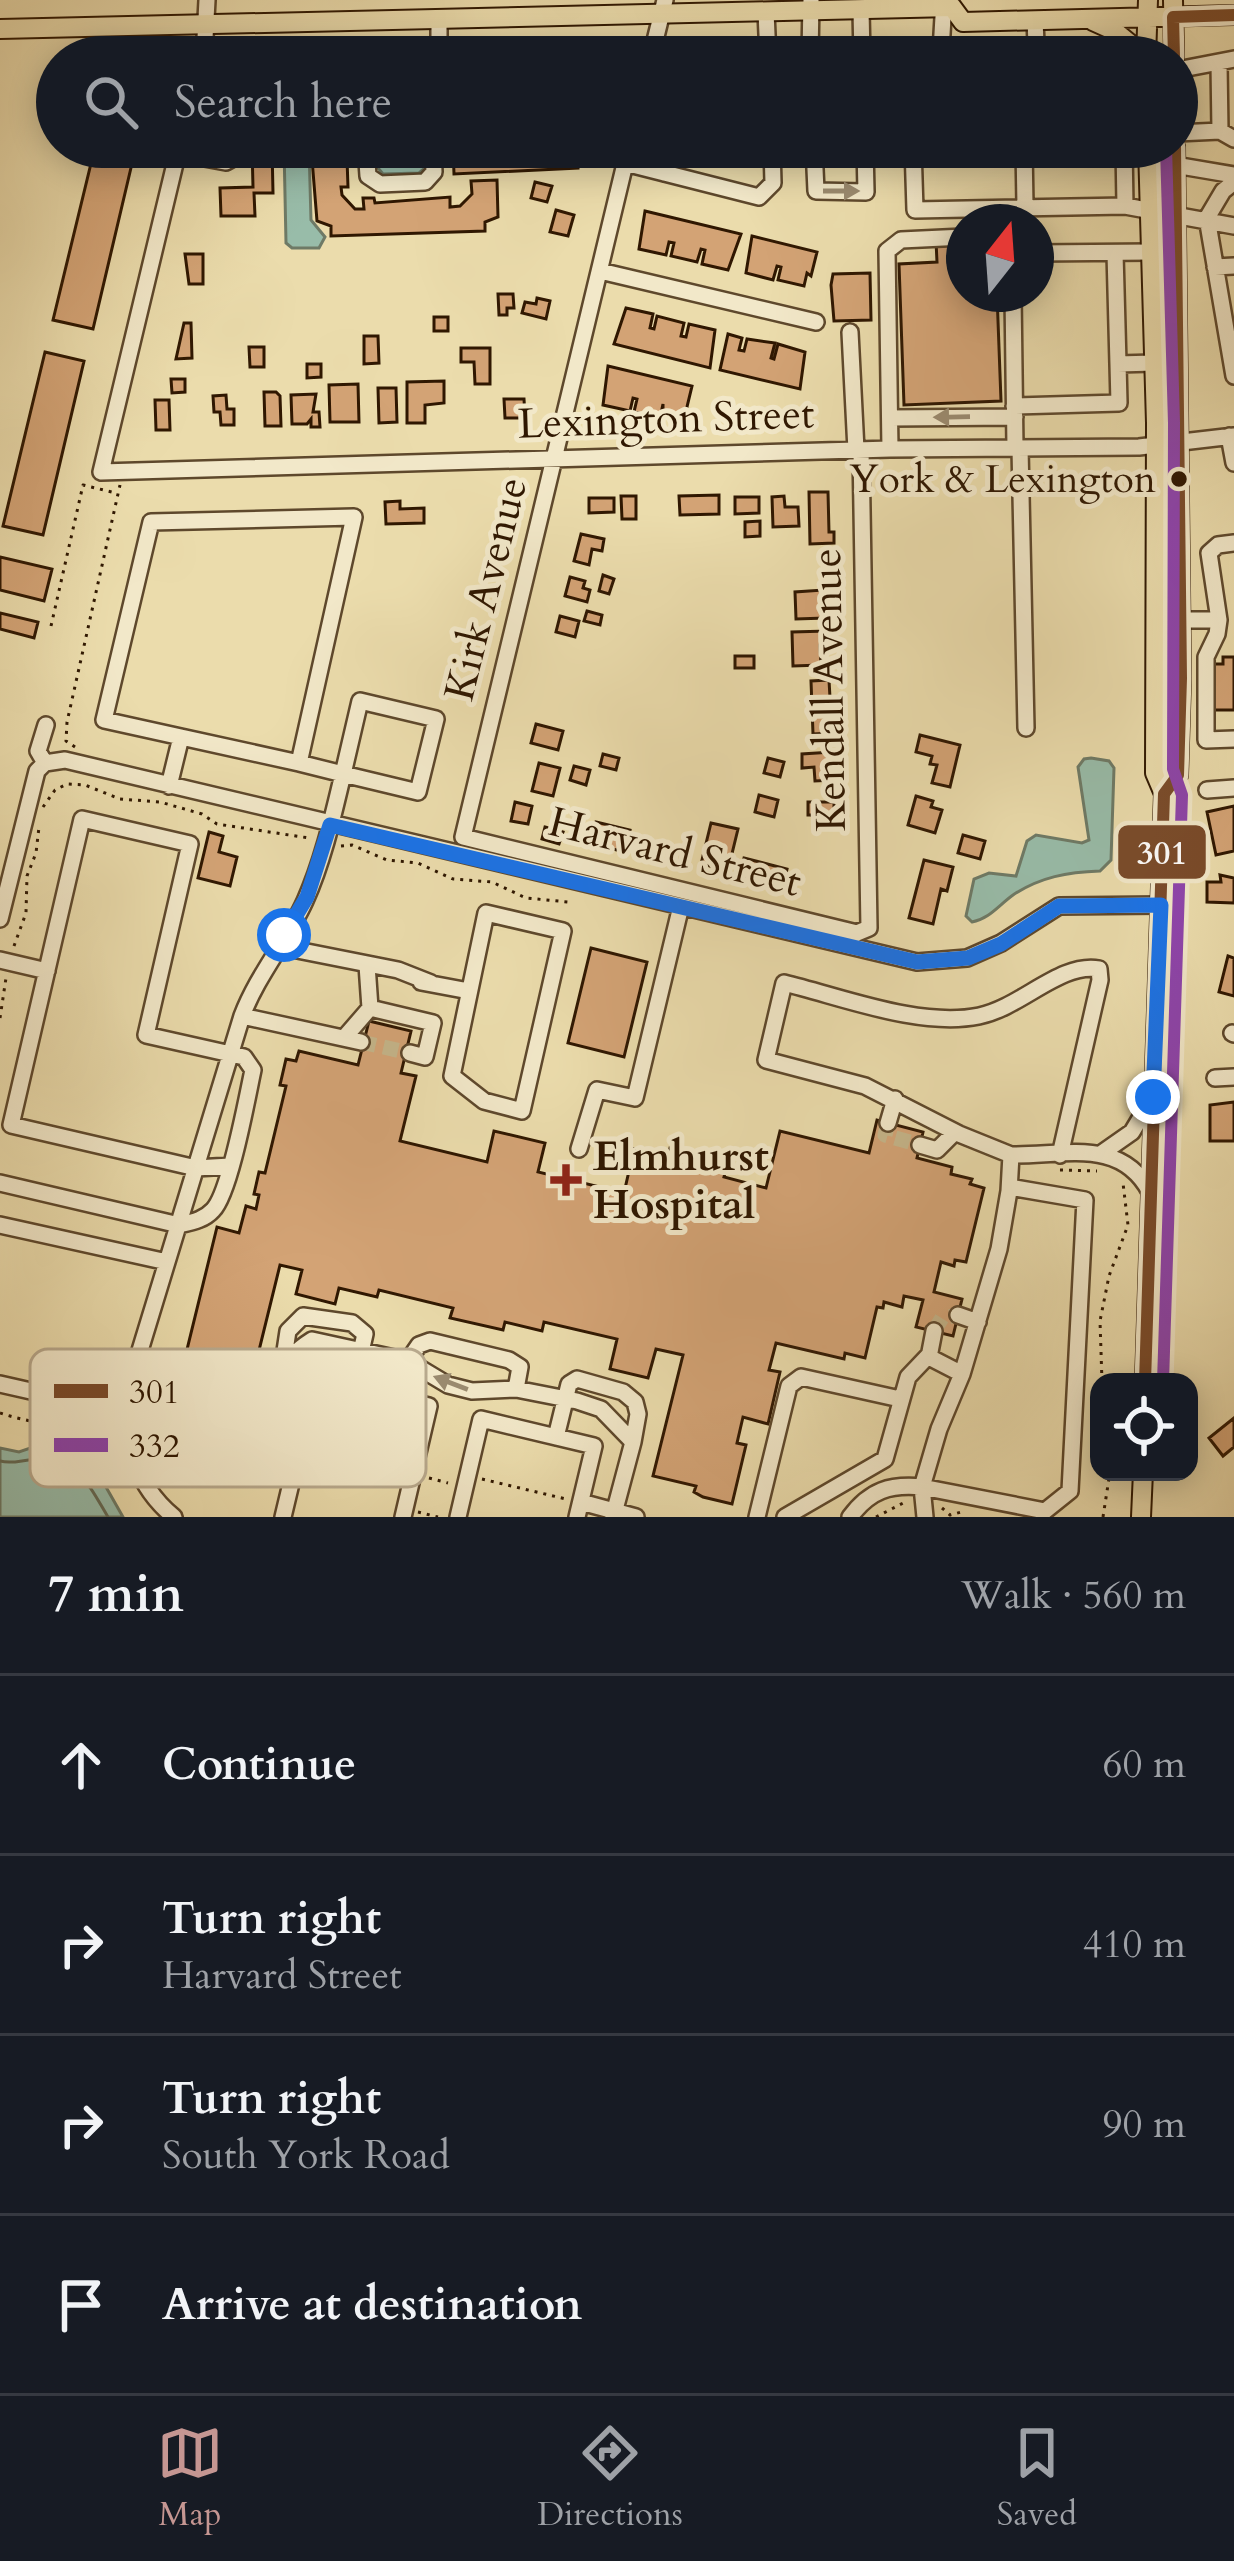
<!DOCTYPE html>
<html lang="en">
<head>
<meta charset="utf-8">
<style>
	body { margin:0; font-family:Cardo,serif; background:#20242c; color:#f1f3f6 }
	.controls { position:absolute; right:36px; bottom:36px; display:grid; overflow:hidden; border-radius:24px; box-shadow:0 6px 30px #0003 }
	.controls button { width:108px; height:108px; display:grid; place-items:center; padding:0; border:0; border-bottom:3px solid #363941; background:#171b24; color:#f1f3f6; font:60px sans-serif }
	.compass { position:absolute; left:946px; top:204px; width:108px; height:108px; border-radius:50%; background:#171b24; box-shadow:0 6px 30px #0003; rotate:17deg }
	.stop { position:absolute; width:36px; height:36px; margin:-27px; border:9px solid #1a73e8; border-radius:50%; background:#fff }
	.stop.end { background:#1a73e8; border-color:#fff; box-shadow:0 3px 12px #0008 }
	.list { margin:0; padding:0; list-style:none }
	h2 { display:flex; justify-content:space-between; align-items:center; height:156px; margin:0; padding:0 48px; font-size:51px }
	h2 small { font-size:39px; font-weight:400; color:#9ea1a6 }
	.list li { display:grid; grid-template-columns:78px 1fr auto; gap:36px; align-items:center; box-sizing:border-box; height:180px; padding:0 48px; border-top:3px solid #363941 }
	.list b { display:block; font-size:45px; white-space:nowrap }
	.list p { margin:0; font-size:39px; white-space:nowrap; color:#9ea1a6 }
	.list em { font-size:39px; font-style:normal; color:#9ea1a6 }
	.icon { flex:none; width:66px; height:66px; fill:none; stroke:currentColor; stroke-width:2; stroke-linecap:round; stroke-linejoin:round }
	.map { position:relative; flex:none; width:1234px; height:1517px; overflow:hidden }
	.search { position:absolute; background:#171b24; box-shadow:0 6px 30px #0003; left:36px; right:36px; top:36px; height:132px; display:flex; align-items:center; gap:30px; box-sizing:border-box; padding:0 42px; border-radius:66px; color:#9ea1a6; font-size:45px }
	.sheet { height:876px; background:#171b24 }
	nav { display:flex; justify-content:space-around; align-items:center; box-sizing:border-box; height:168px; border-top:3px solid #363941; background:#171b24; font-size:33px; color:#9ea1a6 }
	nav a { display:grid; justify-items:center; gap:6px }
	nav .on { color:#c59692 }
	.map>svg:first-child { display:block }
	.water { fill:#98bca9; stroke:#6e7a66; stroke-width:3 }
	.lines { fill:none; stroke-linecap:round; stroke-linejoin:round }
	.shore { stroke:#646a55; stroke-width:3 }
	.building { fill:#d3a375; stroke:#2f1701; stroke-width:3 }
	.minor-tunnel { stroke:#c5b58a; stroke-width:15; stroke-dasharray:15 8; stroke-linecap:butt }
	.minor-casing { stroke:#5e482c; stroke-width:20 }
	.major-casing { stroke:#2f1701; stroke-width:22 }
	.path { stroke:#2f1701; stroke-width:3; stroke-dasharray:3 6; stroke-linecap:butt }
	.minor { stroke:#f2e8c9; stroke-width:15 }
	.major { stroke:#ebdcac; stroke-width:18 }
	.bus-1-casing { stroke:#f2e8c9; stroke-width:21 }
	.bus-2-casing { stroke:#f2e8c9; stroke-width:21 }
	.bus-1 { stroke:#7a4b2a; stroke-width:12 }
	.bus-2 { stroke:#8e44ad; stroke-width:12 }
	.oneway { fill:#9a8a6f }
	.route { stroke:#1a73e8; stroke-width:15 }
	.bus-dot { fill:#2f1701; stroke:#f2e8c9; stroke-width:4.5 }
	.poi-dot { fill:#8f2418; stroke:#f2e8c9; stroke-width:4.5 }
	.labels { text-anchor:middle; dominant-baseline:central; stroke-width:10; stroke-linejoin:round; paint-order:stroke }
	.bus-label { font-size:39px; fill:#2f1701; stroke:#f2e8c9; text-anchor:end }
	.street-label { font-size:42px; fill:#2f1701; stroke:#f2e8c9 }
	.poi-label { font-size:42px; font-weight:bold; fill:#2f1701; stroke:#f2e8c9; text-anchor:start }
	.key { fill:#f2e8c9; stroke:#b8a98d; stroke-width:3 }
	.key-label { font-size:33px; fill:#2f1701 }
	.line-badge { stroke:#f2e8c9; stroke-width:4.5 }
	.badge-label { font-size:33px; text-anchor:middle; font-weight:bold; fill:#fff }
</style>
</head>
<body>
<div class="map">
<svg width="1234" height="1517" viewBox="0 0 1234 1517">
	<rect width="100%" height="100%" fill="#ebdcac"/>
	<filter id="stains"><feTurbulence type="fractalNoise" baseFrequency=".00167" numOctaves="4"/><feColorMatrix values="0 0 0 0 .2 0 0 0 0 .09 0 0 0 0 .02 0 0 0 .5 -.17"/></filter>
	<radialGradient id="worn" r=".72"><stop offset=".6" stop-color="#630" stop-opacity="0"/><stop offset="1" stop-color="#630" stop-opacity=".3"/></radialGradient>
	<!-- water -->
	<path class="water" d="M284,147H309L311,220L325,237L319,248H292L286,243Z
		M377,147H424L425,168L419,173L383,174L378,168Z
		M1091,758L1109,761L1114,768L1111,860L1100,871C1068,872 1040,877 1013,895C999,905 989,919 972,922L966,916L974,879L989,873L1016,876L1027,841L1036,835L1082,843L1089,840L1078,767L1084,759Z
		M36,1446L90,1466L98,1473L123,1517H0V1448L19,1452Z"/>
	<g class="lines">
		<!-- shore -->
		<path class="shore" d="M0,1461C14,1465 26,1458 38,1460C83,1468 86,1480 108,1517"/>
	</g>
	<!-- building -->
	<path class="building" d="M95,147L134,155L93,329L53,320Z
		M252,147H272L273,193H254L255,216H221L220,188L253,187Z
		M453,147H591L592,154L578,158V168L454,174Z
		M312,159H347L348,187H341L342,195L355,209H364L363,198H374L375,203L450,197V207L460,206L472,194L471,181L497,180L498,217L485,222V231L331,236V226L317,221Z
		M535,182L552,186L547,202L531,198Z
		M556,210L574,215L568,236L550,232Z
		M645,211L741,234L728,270L702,264L705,250L701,249L697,262L671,256L674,243L669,242L666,255L639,249Z
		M752,236L817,252L811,276L807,273L804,286L778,280L781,267L777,266L773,280L746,273Z
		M964,240V294H997L1001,401L904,405L899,264L937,262L936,241Z
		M185,254H203V284H189Z
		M870,273L871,320L834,321L831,285L833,274Z
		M498,294H513L514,308H507V315H499Z
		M537,298L550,301L546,319L522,313L525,302L536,304Z
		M626,308L653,314L650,328L654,329L657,316L684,323L681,336L686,337L689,324L715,330L710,368L614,344Z
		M434,317H448V331H434Z
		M184,323H191L192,358L176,359Z
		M728,334L742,338L739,350L744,351L747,339L775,343L771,358L774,359L778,344L805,352L800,389L720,370Z
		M364,336H378L379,363L364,364Z
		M249,347H264V367H250Z
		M461,348H490V384H475L474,362H461Z
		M45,352L84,361L43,535L3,526Z
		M307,364H321V377L307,378Z
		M608,366L692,386L685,415L677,418L663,415V404L660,418L634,412L637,399L633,398L630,411L603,405Z
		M171,379H185V392L172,393Z
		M444,381V403L425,405V423H407V382Z
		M358,384L359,422H330L329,385Z
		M378,388H396L397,422L379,423Z
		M264,392H276L280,396L281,426H265Z
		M316,394L313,412H319L320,427H311V419L307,424H292L291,395Z
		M226,395L227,409H234V425H221L220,412H214L213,396Z
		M504,399H524L525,418H505Z
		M155,400H169L170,430H156Z
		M809,492H828L829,532H834V543L810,544Z
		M719,495V514L680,515L679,496Z
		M621,496H636V519H622Z
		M784,496L785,507H798L799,526L773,527L772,497Z
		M735,497H759V513L735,514Z
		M589,498H614V512L589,513Z
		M400,501V509L424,508V523L386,524L385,502Z
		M760,521V536L745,537V522Z
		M581,534L604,539L602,551L592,549L589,565L574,561Z
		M0,557L52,569L44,601L0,590Z
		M603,575L614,579L609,594L599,591Z
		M570,577L585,581L583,588L590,590L587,602L565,596Z
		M823,590L825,618L796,619L795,592Z
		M587,611L602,615L600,625L584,621Z
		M0,613L38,622L34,638L0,629Z
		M560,616L579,621L575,637L556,632Z
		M827,631V646H820L821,665L793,666L792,632Z
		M735,656H754V668H735Z
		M1223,657H1234V710H1214V664H1223Z
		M829,680L832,733L813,734L811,681Z
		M536,724L563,731L558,750L531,743Z
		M920,735L960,745L950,787L932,783L937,765L930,764L932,756L916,752Z
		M832,752L834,780L815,781L814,767L802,768V754Z
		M603,754L619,758L616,770L600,766Z
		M768,758L784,762L780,777L764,773Z
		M539,763L560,768L553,796L532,791Z
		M574,766L590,770L586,785L570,780Z
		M759,795L778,800L774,817L755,812Z
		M916,796L933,801L931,807L942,810L935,833L908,825Z
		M515,802L532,806L528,824L511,821Z
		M808,802H834V829H814V815H808Z
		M1234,806V851L1216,855L1207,812Z
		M596,822L630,830L625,852L583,842L586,831L594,833Z
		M711,823L738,829L728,870L701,864Z
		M545,827L563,832L559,844L542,839Z
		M209,832L223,836L219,852L237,857L230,886L198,878Z
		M963,835L985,841L980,859L958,853Z
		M744,858L787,869L783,886L740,875Z
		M924,860L953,867L947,891L941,889L933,924L909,918Z
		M1220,875L1234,878V903L1207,902V882H1221Z
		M591,948L647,962L624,1057L568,1043Z
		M1228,956L1234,958V996L1219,992Z
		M369,1021L411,1031L401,1073L416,1076L400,1141L487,1162L494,1131L545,1143L538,1172L624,1193L634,1149L668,1157L670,1148L697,1154L695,1162L726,1169L724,1177L766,1188L780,1131L869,1153L877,1120L923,1132L917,1158L952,1167L951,1174L972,1179L970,1184L984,1188L966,1262L955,1260L954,1266L941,1262L934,1292L962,1299L953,1336L916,1327L923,1300L904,1296L902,1307L884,1302L883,1308L877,1307L865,1358L845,1353L844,1359L776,1343L769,1370L780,1372L768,1424L743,1417L737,1443L746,1445L732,1504L703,1497L694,1492L696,1486L653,1476L683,1355L656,1349L648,1378L610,1369L617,1339L544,1322L542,1331L505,1322L503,1330L450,1318L453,1308L379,1290L377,1297L339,1288L335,1304L296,1294L302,1270L280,1265L250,1387L232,1383L225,1411L195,1404L202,1375L182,1370L217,1227L239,1233L246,1206L256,1209L259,1195L254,1194L259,1172L265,1173L286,1086L280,1085L286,1059L296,1061L299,1051L358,1065Z
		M1234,1102V1141H1210V1105Z
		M1234,1418V1447L1223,1456L1209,1438Z"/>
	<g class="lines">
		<!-- minor-tunnel -->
		<path class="minor-tunnel" d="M361,1042L410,1053
			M888,1123L885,1135L920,1145
			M934,1331L942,1318L958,1315
			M197,1392L228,1399"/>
		<defs>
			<path id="minor" d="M861,10L862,57
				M766,12L768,57
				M439,21V57
				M941,51L944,0
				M204,57L207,0
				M651,57L665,0
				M720,57L768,54
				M810,57L811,0
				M910,57L909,51L965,50L975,57
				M1030,57L1036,44L1035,20
				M1219,64L1220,131
				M1177,70L1234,59
				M1177,133L1220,131L1234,139
				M179,147L101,472L890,449L1139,447L1234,436
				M366,147L368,176L380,184L425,182L434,172L433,147
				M629,147L463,837L857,933L869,928L861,450
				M814,147L816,191L866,192L865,147
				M913,147L915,210L1125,206L1234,226
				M1024,147L1025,206
				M1124,147L1125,206
				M177,153L226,162L235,157L238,147
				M625,163L759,197L773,183L772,147
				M1175,165L1234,175
				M664,173L671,147
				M1234,182L1223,191L1207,218L1234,376
				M1036,253L1151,252
				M1115,253L1118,364L1154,363
				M1215,267L1234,266
				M600,271L816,322
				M1013,294L1015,448
				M850,332L856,450
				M1014,406L1119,403L1118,364
				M890,418L1015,417
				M1229,436L1234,463
				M1020,448L1026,728
				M890,449L887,251L901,240L964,237
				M1182,620H1219L1209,553L1218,545L1234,543
				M1219,620L1217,634L1206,657V740L1234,739
				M360,701L436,719L418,792L343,774Z
				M181,737L299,763
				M45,763L65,760L917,962L967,958L1001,943L1059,906L1161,905
				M45,763L38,751L46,725
				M169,786L181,737L104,720L151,522L354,517L299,763L343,774C333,816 323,861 305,901C287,941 258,974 242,1016L131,1380C124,1434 130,1481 174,1517
				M1207,790L1234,788
				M486,913L563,931L522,1111L484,1101L452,1076Z
				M0,919L37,771L45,763
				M277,946L398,970L431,983
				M0,960L47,971
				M367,965L370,1008L433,1023L425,1057L410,1053
				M421,982L469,991
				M242,1016L361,1042
				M1232,1033L1234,1034
				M344,1038L370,1008
				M1215,1078L1234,1077
				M888,1123L895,1099
				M920,1145L937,1150L955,1132
				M579,1149L597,1090L635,1098L681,906
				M1102,1153L1132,1132L1153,1097
				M1011,1155L959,1134L865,1086L766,1060L784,983C842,997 920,1028 979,1016C1022,1007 1060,962 1099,969L1100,980L1060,1155
				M0,1183L179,1225C192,1222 204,1220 213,1210C230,1193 247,1098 253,1070L244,1057L146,1035L190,844L82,819L11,1125L196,1168L230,1166
				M1010,1187L1085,1200L1070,1491L1045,1511L922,1487L939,1429L962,1374L999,1249L1009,1191L1011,1155C1064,1156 1121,1137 1150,1192
				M0,1225L167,1262
				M958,1315L978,1322
				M934,1331L929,1357L962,1374
				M408,1361L419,1345L430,1341L509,1360L520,1367L516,1389
				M283,1364L288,1331L303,1316L352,1323L365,1334L353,1387
				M0,1384L128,1413
				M129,1394L302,1437
				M228,1399L236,1401L235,1422
				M267,1429C274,1387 274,1364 312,1340L408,1361L448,1385L472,1391L516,1389L577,1401L601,1409L633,1442L613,1517
				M556,1437L569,1384L577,1379L623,1392L635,1402L638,1414L633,1442
				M581,1502L636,1517
				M283,1517L316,1379L429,1406L403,1517
				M458,1517L481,1419L594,1446L577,1517
				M757,1517L789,1386L801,1377L900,1399
				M785,1517L885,1459L908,1377L928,1356
				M850,1517C870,1490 890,1484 922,1487L925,1517"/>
			<path id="major" d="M1173,0L1174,57
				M952,7L963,22L1234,15
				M1093,21L1113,30L1146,57
				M0,29L952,7
				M1146,57L1148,0
				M1164,794L1178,775L1181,678L1175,147
				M1145,1382L1164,794L1155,773L1156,423L1148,147
				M1141,1517L1143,1472"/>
		</defs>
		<!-- minor casing -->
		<use href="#minor" class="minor-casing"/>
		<!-- major casing -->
		<use href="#major" class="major-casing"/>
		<!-- path -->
		<path class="path" d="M51,626L83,485L116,493
			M75,747L66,741L67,722L120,485
			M43,807L55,790L67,784L85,785L120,799L160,802L202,814L217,824L309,838
			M341,846L352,845L387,860L418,863L453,879L492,882L526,898L568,902
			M14,946L26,913L27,876L36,853L39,827
			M0,1018L6,978
			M1060,1170L1097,1171
			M1102,1382L1100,1321L1109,1276L1128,1225L1123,1183
			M0,1413C45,1428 96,1425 122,1470
			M316,1440L400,1460
			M429,1478L448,1483
			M482,1479L566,1499
			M942,1508L950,1515L965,1511
			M418,1512L438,1517
			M876,1517L907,1501
			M1103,1517L1110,1472"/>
		<!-- minor -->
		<use href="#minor" class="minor"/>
		<!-- major -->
		<use href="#major" class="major"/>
		<defs>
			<path id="bus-1" d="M1174,57L1173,17L1234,15
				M1145,1382L1164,794L1178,775L1181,678L1175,147"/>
			<path id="bus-2" d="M1163,1382L1182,795L1173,769L1174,423L1166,147"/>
		</defs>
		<!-- bus-1 casing -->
		<use href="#bus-1" class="bus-1-casing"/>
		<!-- bus-2 casing -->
		<use href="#bus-2" class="bus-2-casing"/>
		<!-- bus-1 -->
		<use href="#bus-1" class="bus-1"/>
		<!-- bus-2 -->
		<use href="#bus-2" class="bus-2"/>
	</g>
	<!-- one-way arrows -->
	<defs><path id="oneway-solid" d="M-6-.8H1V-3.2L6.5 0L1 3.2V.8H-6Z" transform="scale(3)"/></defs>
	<g class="oneway">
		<use href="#oneway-solid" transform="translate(841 191)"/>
		<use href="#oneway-solid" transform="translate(952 417) rotate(179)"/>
		<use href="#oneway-solid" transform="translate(451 1383) rotate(-159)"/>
	</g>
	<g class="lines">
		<!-- route -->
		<path class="route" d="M284,935L307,897L330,825L917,962L968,958L1001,944L1059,906L1161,905L1153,1097"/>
	</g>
	<!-- markers -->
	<circle class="bus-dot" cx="1179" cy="479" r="10"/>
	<path class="poi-dot" d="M560 1162h12v12h12v12h-12v12h-12v-12h-12v-12h12z"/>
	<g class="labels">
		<!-- bus labels -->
		<g class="bus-label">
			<text x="1156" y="479">York &amp; Lexington</text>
		</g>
		<!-- street labels -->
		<g class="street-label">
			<text transform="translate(666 419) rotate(-2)">Lexington Street</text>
			<text transform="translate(486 589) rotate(-76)">Kirk Avenue</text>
			<text transform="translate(829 690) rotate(-91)">Kendall Avenue</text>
			<text transform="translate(675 852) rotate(14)">Harvard Street</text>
		</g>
		<!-- poi labels -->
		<g class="poi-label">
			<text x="593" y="1156">Elmhurst<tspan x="593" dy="48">Hospital</tspan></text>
		</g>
	</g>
	<!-- legend -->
	<rect x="30" y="1349" width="396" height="138" rx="18" class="key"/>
	<rect x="54" y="1384" width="54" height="14" fill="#7a4b2a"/>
	<rect x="54" y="1438" width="54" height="14" fill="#8e44ad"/>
	<g class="key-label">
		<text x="129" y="1403">301</text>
		<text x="129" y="1457">332</text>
	</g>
	<rect class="line-badge" x="1116" y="823" width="92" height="58" rx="12" fill="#7a4b2a"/>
	<g class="badge-label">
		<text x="1162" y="864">301</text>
	</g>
	<rect width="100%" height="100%" filter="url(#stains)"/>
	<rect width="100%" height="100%" fill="url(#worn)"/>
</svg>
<div class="controls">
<button><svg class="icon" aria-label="locate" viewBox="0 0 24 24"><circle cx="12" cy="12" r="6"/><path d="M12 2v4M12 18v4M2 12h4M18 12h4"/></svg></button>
</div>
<svg class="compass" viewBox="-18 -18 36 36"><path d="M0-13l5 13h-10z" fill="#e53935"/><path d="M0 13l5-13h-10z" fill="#9ea1a6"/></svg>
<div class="stop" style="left:284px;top:935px"></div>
<div class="stop end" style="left:1153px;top:1097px"></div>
<div class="search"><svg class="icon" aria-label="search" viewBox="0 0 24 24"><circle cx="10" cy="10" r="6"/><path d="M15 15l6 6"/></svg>Search here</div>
</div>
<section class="sheet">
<h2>7 min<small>Walk · 560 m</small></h2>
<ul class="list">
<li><svg class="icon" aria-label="ahead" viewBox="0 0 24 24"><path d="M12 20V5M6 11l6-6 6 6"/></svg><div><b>Continue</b></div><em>60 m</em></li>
<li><svg class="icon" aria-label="right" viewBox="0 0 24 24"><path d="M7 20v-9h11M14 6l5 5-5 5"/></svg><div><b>Turn right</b><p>Harvard Street</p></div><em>410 m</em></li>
<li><svg class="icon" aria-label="right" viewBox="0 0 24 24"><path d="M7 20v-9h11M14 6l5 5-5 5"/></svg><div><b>Turn right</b><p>South York Road</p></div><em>90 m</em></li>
<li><svg class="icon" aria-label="arrive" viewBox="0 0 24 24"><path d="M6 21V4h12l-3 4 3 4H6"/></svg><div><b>Arrive at destination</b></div></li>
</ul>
</section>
<nav>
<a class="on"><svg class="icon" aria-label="map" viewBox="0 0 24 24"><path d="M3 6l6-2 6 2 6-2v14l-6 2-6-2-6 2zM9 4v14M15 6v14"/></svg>Map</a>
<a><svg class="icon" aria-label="directions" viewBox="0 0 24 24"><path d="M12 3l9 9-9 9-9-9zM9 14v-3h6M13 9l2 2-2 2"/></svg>Directions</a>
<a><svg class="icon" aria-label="saved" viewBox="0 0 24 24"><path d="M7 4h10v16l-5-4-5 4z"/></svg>Saved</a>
</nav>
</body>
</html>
